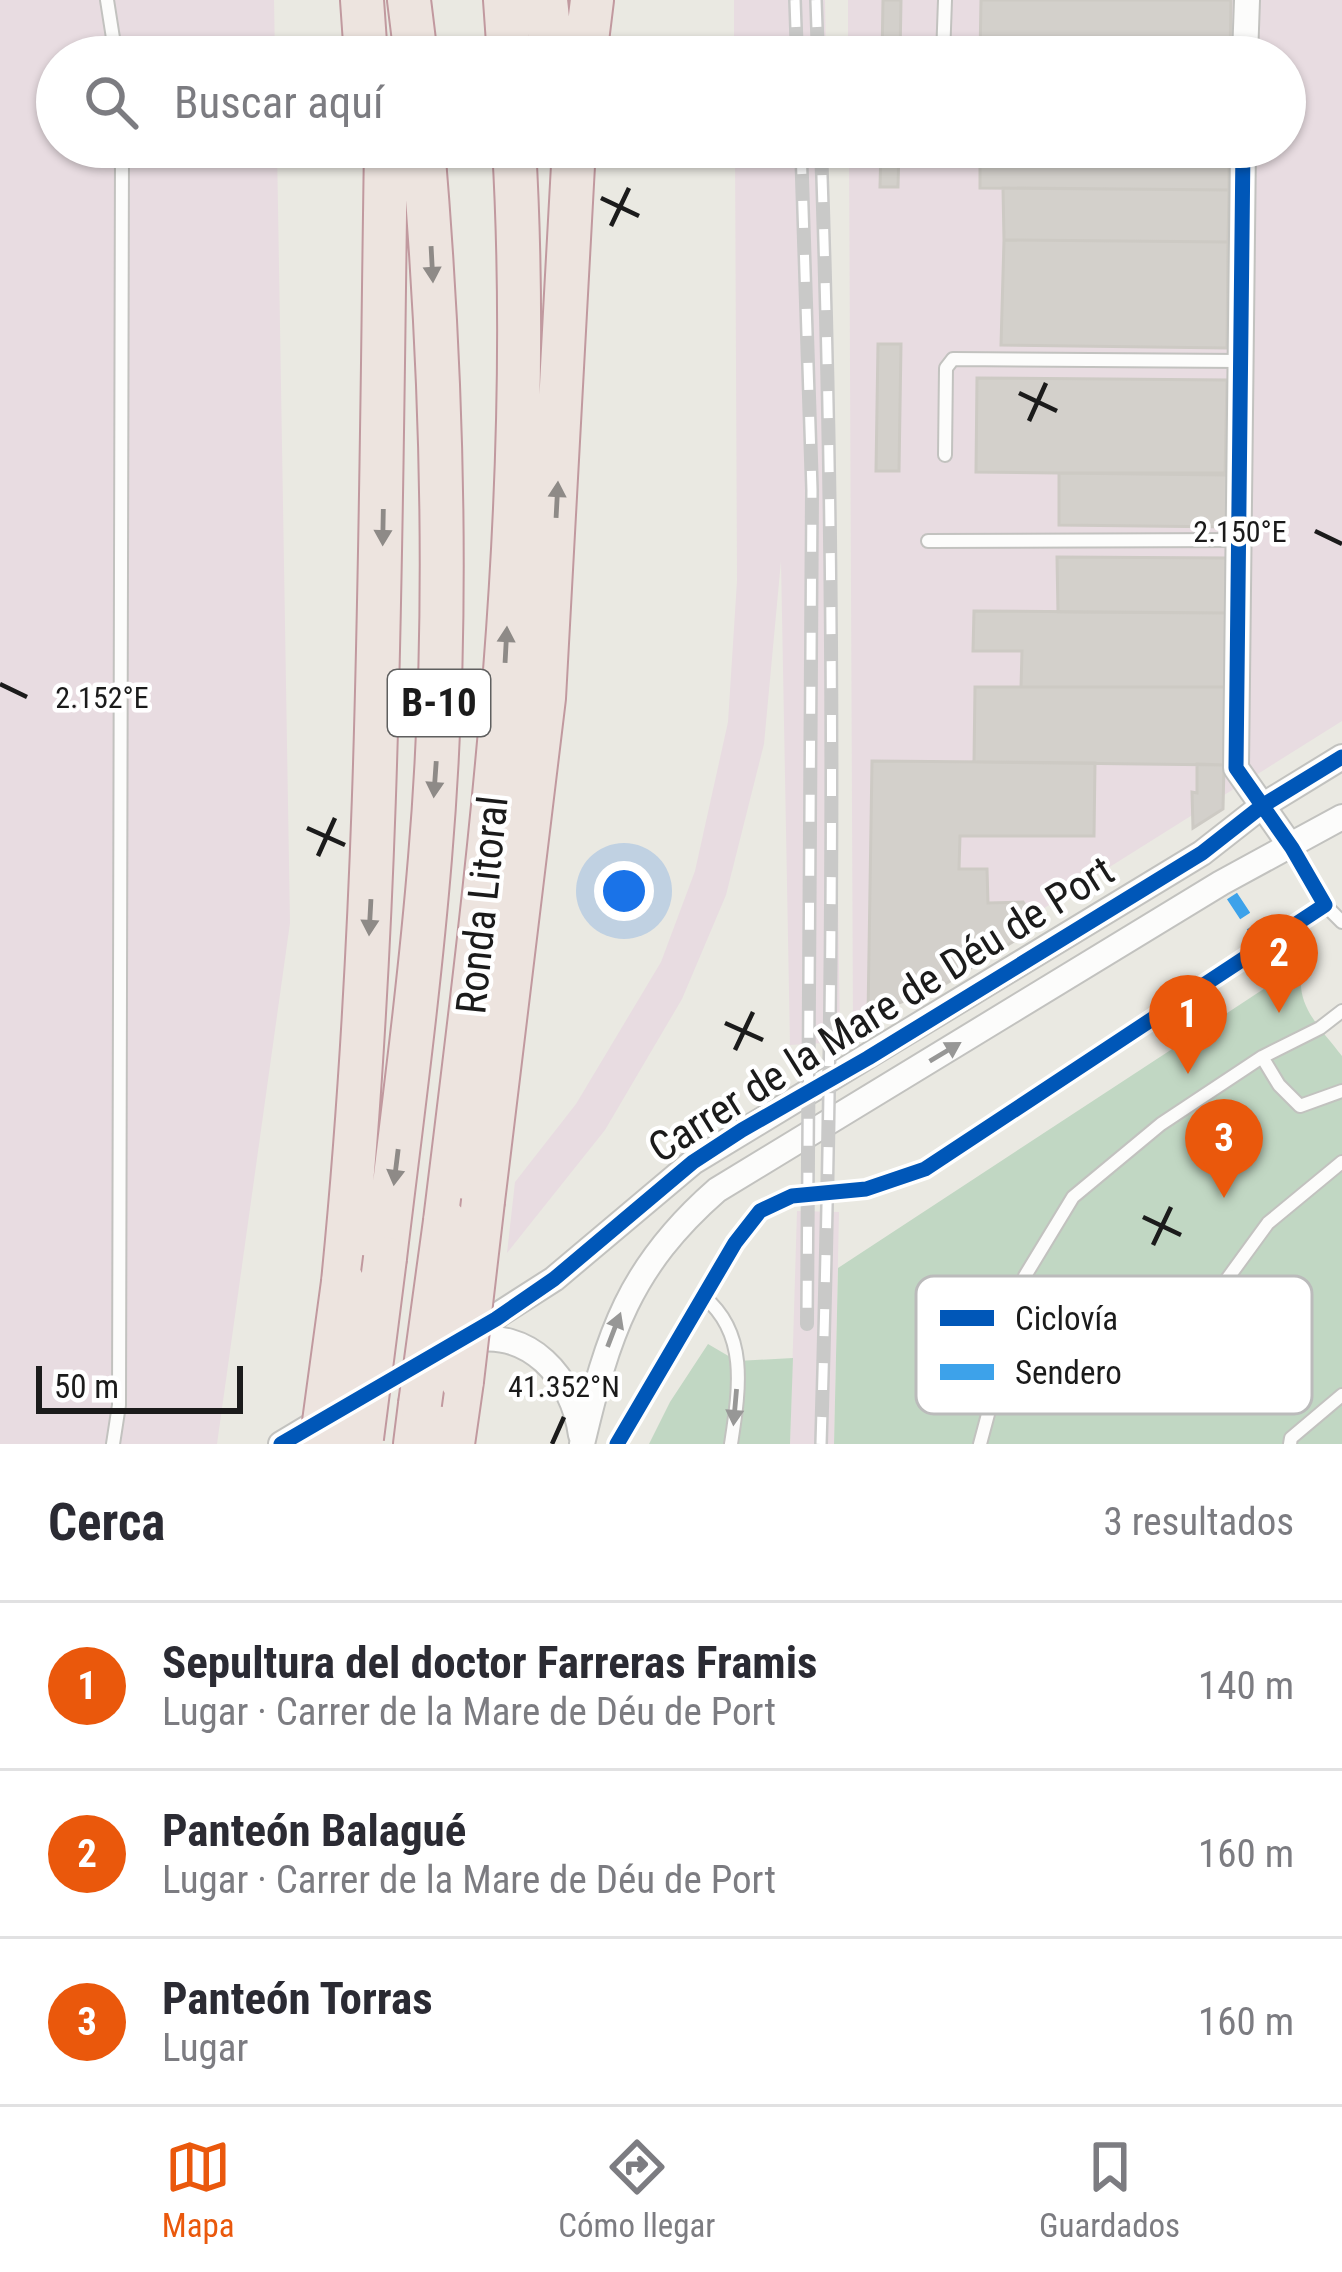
<!DOCTYPE html>
<html lang="es">
<head>
<meta charset="utf-8">
<style>
	body { margin:0; font-family:"Roboto Condensed",sans-serif; background:#f2f2f3; color:#2b2b33 }
	.scale { position:absolute; left:36px; bottom:30px; width:207px; box-sizing:border-box; padding-left:12px; border:6px solid #1b1b1b; border-top:0; font-size:33px; line-height:42px; white-space:nowrap; color:#1b1b1b; -webkit-text-stroke:9px #fff; paint-order:stroke }
	.you { position:absolute; left:624px; top:891px; width:42px; height:42px; margin:-30px; border:9px solid #fff; border-radius:50%; background:#1a73e8; box-shadow:0 0 0 18px #1a73e833 }
	.badge { display:grid; place-items:center; width:78px; height:78px; border-radius:50%; background:#ea580c; color:#fff; font-size:39px; font-weight:700 }
	.pin { position:absolute; translate:-50% -99px; filter:drop-shadow(0 3px 6px #0008) }
	.pin::after { content:''; position:absolute; top:63px; width:42px; height:36px; background:inherit; clip-path:polygon(0 0,100% 0,50% 100%) }
	.list { margin:0; padding:0; list-style:none }
	h2 { display:flex; justify-content:space-between; align-items:center; height:156px; margin:0; padding:0 48px; font-size:51px }
	h2 small { font-size:39px; font-weight:400; color:#7c7c81 }
	.list li { display:grid; grid-template-columns:78px 1fr auto; gap:36px; align-items:center; box-sizing:border-box; height:168px; padding:0 48px; border-top:3px solid #e1e1e2 }
	.list b { display:block; font-size:45px; white-space:nowrap }
	.list p { margin:0; font-size:39px; white-space:nowrap; color:#7c7c81 }
	.list em { font-size:39px; font-style:normal; color:#7c7c81 }
	.icon { flex:none; width:66px; height:66px; fill:none; stroke:currentColor; stroke-width:2; stroke-linecap:round; stroke-linejoin:round }
	.map { position:relative; flex:none; width:1342px; height:1444px; overflow:hidden }
	.search { position:absolute; background:#fff; box-shadow:0 3px 9px #0004; left:36px; right:36px; top:36px; height:132px; display:flex; align-items:center; gap:30px; box-sizing:border-box; padding:0 42px; border-radius:66px; color:#7c7c81; font-size:45px }
	.sheet { height:660px; background:#fff }
	nav { display:flex; justify-content:space-around; align-items:center; box-sizing:border-box; height:168px; border-top:3px solid #e1e1e2; background:#fff; font-size:33px; color:#7c7c81 }
	nav a { display:grid; justify-items:center; gap:6px }
	nav .on { color:#ea580c }
	.map>svg:first-child { display:block }
	.industrial { fill:#e8dce1 }
	.cemetery { fill:#c1d7c3 }
	.building { fill:#d3d0cb; stroke:#cdcac4; stroke-width:3 }
	.lines { fill:none; stroke-linecap:round; stroke-linejoin:round }
	.service-casing { stroke:#c2c2bf; stroke-width:16 }
	.minor-casing { stroke:#c2c2bf; stroke-width:28 }
	.trunk-casing { stroke:#c1999f; stroke-width:46 }
	.service { stroke:#fcfcfb; stroke-width:12 }
	.minor { stroke:#fcfcfb; stroke-width:24 }
	.trunk { stroke:#ede4df; stroke-width:42 }
	.rail-casing { stroke:#c9c9c8; stroke-width:14 }
	.rail { stroke:#fff; stroke-width:9; stroke-dasharray:27; stroke-linecap:butt }
	.trunk-bridge-casing { stroke:#c1999f; stroke-width:46; stroke-linecap:butt }
	.trunk-bridge { stroke:#ede4df; stroke-width:42 }
	.quiet { stroke:#3da2ea; stroke-width:12; stroke-dasharray:24 12; stroke-linecap:butt }
	.cycleway-casing { stroke:#fff; stroke-width:22 }
	.cycleway { stroke:#0057b8; stroke-width:15 }
	.oneway { fill:#8e8a87 }
	.oneway2 { fill:#979796 }
	.ticks { fill:none; stroke:#1b1b1b; stroke-width:4.5 }
	.labels { text-anchor:middle; dominant-baseline:central; stroke-width:9; stroke-linejoin:round; paint-order:stroke }
	.shield { fill:#fff; stroke:#5f5f5f; stroke-width:3 }
	.shield-label { font-size:39px; font-weight:bold; fill:#1b1b1b }
	.street-label { font-size:42px; fill:#1b1b1b; stroke:#fff }
	.key { fill:#fff; stroke:#bbb; stroke-width:3 }
	.key-label { font-size:33px; fill:#1b1b1b }
	.ticks-label { font-size:30px; text-anchor:middle; fill:#1b1b1b; stroke:#fff; stroke-width:9; stroke-linejoin:round; paint-order:stroke }
</style>
</head>
<body>
<div class="map">
<svg width="1342" height="1444" viewBox="0 0 1342 1444">
	<rect width="100%" height="100%" fill="#eae9e2"/>
	<!-- industrial -->
	<path class="industrial" d="M0,0H274L275,57H57V147H277L290,923L217,1444H0Z
		M734,0H825L826,57H734Z
		M848,0H1342V721L853,1028L849,147H1285V57H848Z
		M735,147H828L840,1042L790,1045L781,561L764,744L726,895L682,999L605,1130L507,1253L515,1182L576,1104L661,962L695,871L728,722L737,581Z
		M797,1211L839,1212L834,1444H790Z"/>
	<!-- cemetery -->
	<path class="cemetery" d="M1305,962C1290,1001 1319,1026 1342,1056V1444H834L838,1268Z
		M708,1344L737,1361L793,1358L790,1444H649L670,1402Z"/>
	<!-- building -->
	<path class="building" d="M883,0H901L900,57H882Z
		M981,0H1231L1230,57H980Z
		M881,147H899L898,187H880Z
		M980,147H1229V190L980,188Z
		M1003,188L1229,190L1228,242L1004,240Z
		M1004,240L1228,242L1227,348L1001,345Z
		M878,344H901L899,471H876Z
		M977,378L1227,380L1225,475L976,472Z
		M1059,473H1230L1228,527L1059,525Z
		M1057,557L1228,558L1227,613L1058,612Z
		M974,611L1227,613L1225,687H1021L1022,651H973Z
		M975,687H1225L1224,765L974,762Z
		M872,761L1095,763L1094,836H960L959,869H987L988,903L1023,902L1038,926L947,983L868,1016Z
		M1197,764L1224,765L1223,809L1193,828L1192,792L1197,793Z"/>
	<g class="lines">
		<defs>
			<path id="service" d="M107,0L116,57
				M943,57L945,0
				M940,148V147
				M945,455L946,368L953,359L1240,361
				M928,541L1238,540
				M1292,848L1325,905L1342,922
				M1262,1057L1279,1085L1300,1106L1342,1091
				M704,1297C749,1334 739,1391 731,1444
				M1005,1350L1057,1357L1114,1358L1165,1339L1225,1282L1268,1223L1342,1162
				M113,1444L119,1405L122,147
				M617,1444L735,1243L760,1211L792,1196L866,1189L925,1169L1325,905
				M980,1444L1025,1276L1073,1197L1161,1124L1262,1057L1320,1028L1342,1011
				M1290,1444L1291,1438L1342,1395"/>
			<path id="minor" d="M1245,57L1247,0
				M1243,147L1236,768L1292,848
				M465,1336L554,1279L693,1162L1202,853L1262,806L1342,757
				M467,1341C529,1327 573,1377 581,1435
				M281,1444L326,1417
				M582,1444C608,1334 629,1267 717,1190L1221,883L1342,817"/>
			<path id="trunk" d="M362,0L366,57
				M409,0L416,57
				M505,0L509,57
				M546,0L552,57
				M585,57L592,0
				M483,1201L544,698L574,147
				M445,1221C489,865 535,506 514,147
				M385,1258C401,1125 419,992 430,858C450,622 443,384 423,147
				M343,1282C381,904 380,526 386,147
				M415,1444L420,1404
				M453,1444L462,1381"/>
		</defs>
		<!-- service casing -->
		<use href="#service" class="service-casing"/>
		<!-- minor casing -->
		<use href="#minor" class="minor-casing"/>
		<!-- trunk casing -->
		<use href="#trunk" class="trunk-casing"/>
		<!-- service -->
		<use href="#service" class="service"/>
		<!-- minor -->
		<use href="#minor" class="minor"/>
		<!-- trunk -->
		<use href="#trunk" class="trunk"/>
		<defs>
			<path id="rail" d="M795,0L797,57
				M816,0L818,57
				M801,147L812,490L807,1324
				M821,1444C834,1011 836,580 821,147"/>
		</defs>
		<!-- rail casing -->
		<use href="#rail" class="rail-casing"/>
		<!-- rail -->
		<use href="#rail" class="rail"/>
		<defs>
			<path id="trunk-bridge" d="M462,1381L483,1201
				M420,1404L445,1221
				M362,1438L385,1258
				M321,1444L343,1282"/>
		</defs>
		<!-- trunk-bridge casing -->
		<use href="#trunk-bridge" class="trunk-bridge-casing"/>
		<!-- trunk-bridge -->
		<use href="#trunk-bridge" class="trunk-bridge"/>
		<!-- quiet -->
		<path class="quiet" d="M1232,896L1255,931"/>
		<defs>
			<path id="cycleway" d="M281,1444L496,1319L554,1279L693,1162L742,1130L868,1058L1202,853L1262,806L1342,757
				M617,1444L735,1243L760,1211L792,1196L866,1189L925,1169L1325,905L1292,848L1236,768L1243,147"/>
		</defs>
		<!-- cycleway casing -->
		<use href="#cycleway" class="cycleway-casing"/>
		<!-- cycleway -->
		<use href="#cycleway" class="cycleway"/>
	</g>
	<!-- one-way arrows -->
	<defs><path id="oneway-solid" d="M-6-.8H1V-3.2L6.5 0L1 3.2V.8H-6Z" transform="scale(3)"/></defs>
	<g class="oneway">
		<use href="#oneway-solid" transform="translate(432 264) rotate(87)"/>
		<use href="#oneway-solid" transform="translate(557 500) rotate(-87)"/>
		<use href="#oneway-solid" transform="translate(383 527) rotate(91)"/>
		<use href="#oneway-solid" transform="translate(506 645) rotate(-87)"/>
		<use href="#oneway-solid" transform="translate(435 779) rotate(94)"/>
		<use href="#oneway-solid" transform="translate(370 917) rotate(93)"/>
		<use href="#oneway-solid" transform="translate(396 1167) rotate(97)"/>
	</g>
	<g class="oneway2">
		<use href="#oneway-solid" transform="translate(945 1052) rotate(-31)"/>
		<use href="#oneway-solid" transform="translate(614 1330) rotate(-69)"/>
		<use href="#oneway-solid" transform="translate(735 1407) rotate(95)"/>
	</g>
	<!-- ticks -->
	<path class="ticks" d="M601,198L639,216M611,226L629,188M1019,393L1057,411M1029,421L1046,383M1315,531L1342,544M0,684L27,697M307,828L345,845M318,856L335,818M725,1023L763,1040M735,1050L753,1012M1143,1217L1181,1235M1153,1245L1171,1207M552,1444L564,1417"/>
	<g class="labels">
		<!-- shield labels -->
		<rect class="shield" x="388" y="670" width="102" height="66" rx="9"/>
		<g class="shield-label">
			<text x="439" y="703">B-10</text>
		</g>
		<!-- street labels -->
		<g class="street-label">
			<text transform="translate(482 905) rotate(-84)">Ronda Litoral</text>
			<text transform="translate(881 1009) rotate(-32)">Carrer de la Mare de Déu de Port</text>
		</g>
	</g>
	<!-- legend -->
	<rect x="916" y="1276" width="396" height="138" rx="18" class="key"/>
	<rect x="940" y="1310" width="54" height="16" fill="#0057b8"/>
	<rect x="940" y="1364" width="54" height="16" fill="#3da2ea"/>
	<g class="key-label">
		<text x="1015" y="1330">Ciclovía</text>
		<text x="1015" y="1384">Sendero</text>
	</g>
	<g class="ticks-label">
		<text x="1240" y="542">2.150°E</text>
		<text x="102" y="708">2.152°E</text>
		<text x="564" y="1397">41.352°N</text>
	</g>
</svg>
<div class="scale">50 m</div>
<div class="you"></div>
<div class="pin badge" style="left:1188px;top:1074px">1</div>
<div class="pin badge" style="left:1279px;top:1013px">2</div>
<div class="pin badge" style="left:1224px;top:1198px">3</div>
<div class="search"><svg class="icon" aria-label="search" viewBox="0 0 24 24"><circle cx="10" cy="10" r="6"/><path d="M15 15l6 6"/></svg>Buscar aquí</div>
</div>
<section class="sheet">
<h2>Cerca<small>3 resultados</small></h2>
<ul class="list">
<li><span class="badge">1</span><div><b>Sepultura del doctor Farreras Framis</b><p>Lugar · Carrer de la Mare de Déu de Port</p></div><em>140 m</em></li>
<li><span class="badge">2</span><div><b>Panteón Balagué</b><p>Lugar · Carrer de la Mare de Déu de Port</p></div><em>160 m</em></li>
<li><span class="badge">3</span><div><b>Panteón Torras</b><p>Lugar</p></div><em>160 m</em></li>
</ul>
</section>
<nav>
<a class="on"><svg class="icon" aria-label="map" viewBox="0 0 24 24"><path d="M3 6l6-2 6 2 6-2v14l-6 2-6-2-6 2zM9 4v14M15 6v14"/></svg>Mapa</a>
<a><svg class="icon" aria-label="directions" viewBox="0 0 24 24"><path d="M12 3l9 9-9 9-9-9zM9 14v-3h6M13 9l2 2-2 2"/></svg>Cómo llegar</a>
<a><svg class="icon" aria-label="saved" viewBox="0 0 24 24"><path d="M7 4h10v16l-5-4-5 4z"/></svg>Guardados</a>
</nav>
</body>
</html>
